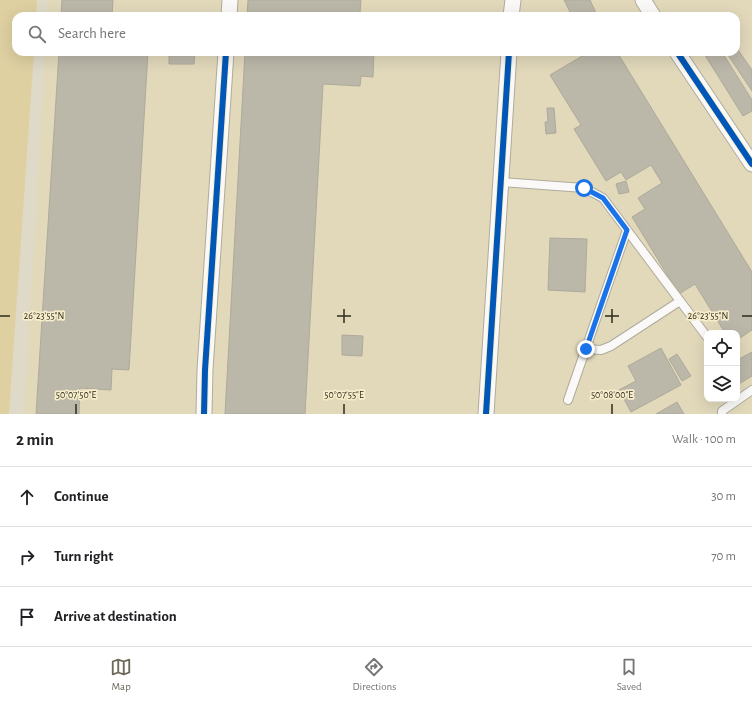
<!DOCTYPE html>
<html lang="en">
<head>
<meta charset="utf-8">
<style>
	body { margin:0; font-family:"Alegreya Sans",sans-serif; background:#f2f2f2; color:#202124 }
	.controls { position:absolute; right:12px; bottom:12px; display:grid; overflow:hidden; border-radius:8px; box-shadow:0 4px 16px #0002 }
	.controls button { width:36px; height:36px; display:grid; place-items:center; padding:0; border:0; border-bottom:1px solid #e0e0e0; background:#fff; color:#202124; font:20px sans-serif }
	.stop { position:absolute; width:12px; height:12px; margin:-9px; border:3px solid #1a73e8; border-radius:50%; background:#fff }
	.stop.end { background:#1a73e8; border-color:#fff; box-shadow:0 1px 4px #0008 }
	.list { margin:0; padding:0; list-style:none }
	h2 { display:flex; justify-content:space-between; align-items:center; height:52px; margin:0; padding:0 16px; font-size:17px }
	h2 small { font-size:13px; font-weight:400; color:#757577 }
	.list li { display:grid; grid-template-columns:26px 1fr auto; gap:12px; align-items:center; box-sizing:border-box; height:60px; padding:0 16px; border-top:1px solid #e0e0e0 }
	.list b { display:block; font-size:15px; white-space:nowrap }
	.list em { font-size:13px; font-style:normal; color:#757577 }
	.icon { flex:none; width:22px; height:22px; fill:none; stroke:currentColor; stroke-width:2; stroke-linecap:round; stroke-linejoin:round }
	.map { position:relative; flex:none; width:752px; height:414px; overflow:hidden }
	.search { position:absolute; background:#fff; box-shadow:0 4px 16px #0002; left:12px; right:12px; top:12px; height:44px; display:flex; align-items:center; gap:10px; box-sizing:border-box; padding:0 14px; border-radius:12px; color:#757577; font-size:15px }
	.sheet { height:232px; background:#fff }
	nav { display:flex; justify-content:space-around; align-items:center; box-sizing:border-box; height:56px; border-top:1px solid #e0e0e0; background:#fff; font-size:11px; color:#757577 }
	nav a { display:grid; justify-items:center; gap:2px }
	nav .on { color:#6c685a }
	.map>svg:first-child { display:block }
	.built { fill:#e2d9bb; fill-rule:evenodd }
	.green { fill:#ded0a1 }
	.building { fill:#bbb7a9; stroke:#aeaa9b }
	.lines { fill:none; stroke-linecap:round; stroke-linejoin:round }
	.service-casing { stroke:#afab9d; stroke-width:10 }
	.minor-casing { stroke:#afab9d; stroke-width:17 }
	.service { stroke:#faf9f7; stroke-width:8 }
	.minor { stroke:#faf9f7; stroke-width:15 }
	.cycleway-casing { stroke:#f7edcb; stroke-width:8 }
	.cycleway { stroke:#0057b8; stroke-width:6 }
	.route { stroke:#1a73e8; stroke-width:5 }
	.ticks { fill:none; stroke:#2e2b1e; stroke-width:1.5 }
	.ticks-label { font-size:10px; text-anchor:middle; fill:#2e2b1e; stroke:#f7edcb; stroke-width:3.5; stroke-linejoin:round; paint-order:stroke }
</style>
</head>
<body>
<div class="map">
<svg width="752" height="414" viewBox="0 0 752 414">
	<rect width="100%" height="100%" fill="#dfdac8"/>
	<!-- built -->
	<path class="built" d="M48,0H752V414H24L45,52H736V16H47ZM707,333H737V399H707Z"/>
	<!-- green -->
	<path class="green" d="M0,0H37L36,16H16V52H34L9,414H0Z"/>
	<!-- building -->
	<path class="building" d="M62,0H113L112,16H61Z
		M248,0H361L360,13L359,16H247Z
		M564,0H590L596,13L592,16H572Z
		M736,47L752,70V91L726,52H736Z
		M59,52H148L129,370L112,369L111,390L80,388L79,414H36Z
		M169,52H195L194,64H169Z
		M245,52H374L373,77L361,76L360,86L323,84L305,414H225Z
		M589,52H617L752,272V330L737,340V333H725L695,284L679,294L632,217L645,209L638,198L662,183L651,165L626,180L621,172L606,181L574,129L581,125L550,75Z
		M703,52H722L752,100V111L743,116Z
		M547,108H554L556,133L546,134L545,122H548Z
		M626,181L629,192L619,194L616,184Z
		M550,238L587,239L585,292L548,290Z
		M342,335L363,336L362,356L342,355Z
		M661,348L681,385L631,412L619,390L636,381L628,366Z
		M752,352V376L737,385V360Z
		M677,354L691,376L682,381L669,359Z
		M677,402L684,414H656Z"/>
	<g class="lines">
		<defs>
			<path id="service" d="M501,182L584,188L603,198L707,337
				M585,349L601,350L611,346L680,301
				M568,400L627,230
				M722,414V411L752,390"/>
			<path id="minor" d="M643,0L653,16
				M229,16L230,0
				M511,16L513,0
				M677,52L752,164
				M204,414L205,370L226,52
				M486,414L509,52"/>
		</defs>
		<!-- service casing -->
		<use href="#service" class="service-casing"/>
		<!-- minor casing -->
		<use href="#minor" class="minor-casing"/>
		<!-- service -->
		<use href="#service" class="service"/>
		<!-- minor -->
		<use href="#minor" class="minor"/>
		<defs>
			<path id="cycleway" d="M677,52L752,164
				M204,414L205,370L226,52
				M486,414L509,52"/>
		</defs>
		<!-- cycleway casing -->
		<use href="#cycleway" class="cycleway-casing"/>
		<!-- cycleway -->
		<use href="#cycleway" class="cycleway"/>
	</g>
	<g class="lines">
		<!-- route -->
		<path class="route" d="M584,188L603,198L627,230L586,349"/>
	</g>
	<!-- ticks -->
	<path class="ticks" d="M344,309V323M612,309V323M0,316H10M337,316H351M605,316H619M742,316H752M76,404V414M344,404V414M612,404V414"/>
	<g class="ticks-label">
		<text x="44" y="319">26°23'55"N</text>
		<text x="708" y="319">26°23'55"N</text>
		<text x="76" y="398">50°07'50"E</text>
		<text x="344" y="398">50°07'55"E</text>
		<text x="612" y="398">50°08'00"E</text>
	</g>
</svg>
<div class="controls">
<button><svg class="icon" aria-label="locate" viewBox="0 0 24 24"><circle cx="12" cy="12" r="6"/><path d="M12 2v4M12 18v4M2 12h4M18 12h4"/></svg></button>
<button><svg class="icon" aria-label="layers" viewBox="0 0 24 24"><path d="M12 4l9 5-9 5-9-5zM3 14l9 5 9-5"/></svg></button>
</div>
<div class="stop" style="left:584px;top:188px"></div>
<div class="stop end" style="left:586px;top:349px"></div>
<div class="search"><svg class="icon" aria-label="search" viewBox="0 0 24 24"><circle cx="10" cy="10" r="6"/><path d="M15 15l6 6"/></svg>Search here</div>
</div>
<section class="sheet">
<h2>2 min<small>Walk · 100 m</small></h2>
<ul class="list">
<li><svg class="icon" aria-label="ahead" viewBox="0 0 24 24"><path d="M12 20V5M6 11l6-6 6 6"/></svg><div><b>Continue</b></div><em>30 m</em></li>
<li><svg class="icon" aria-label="right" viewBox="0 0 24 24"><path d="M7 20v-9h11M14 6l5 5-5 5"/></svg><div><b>Turn right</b></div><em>70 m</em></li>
<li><svg class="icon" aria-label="arrive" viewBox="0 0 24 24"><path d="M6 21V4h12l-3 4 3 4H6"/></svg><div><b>Arrive at destination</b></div></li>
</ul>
</section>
<nav>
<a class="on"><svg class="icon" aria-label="map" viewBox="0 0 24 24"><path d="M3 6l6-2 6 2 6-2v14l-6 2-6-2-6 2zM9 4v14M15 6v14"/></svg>Map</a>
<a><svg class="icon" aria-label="directions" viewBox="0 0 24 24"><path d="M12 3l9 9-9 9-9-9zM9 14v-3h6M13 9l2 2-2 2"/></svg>Directions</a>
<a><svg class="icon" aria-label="saved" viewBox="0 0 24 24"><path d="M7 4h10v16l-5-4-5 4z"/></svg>Saved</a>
</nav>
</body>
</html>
